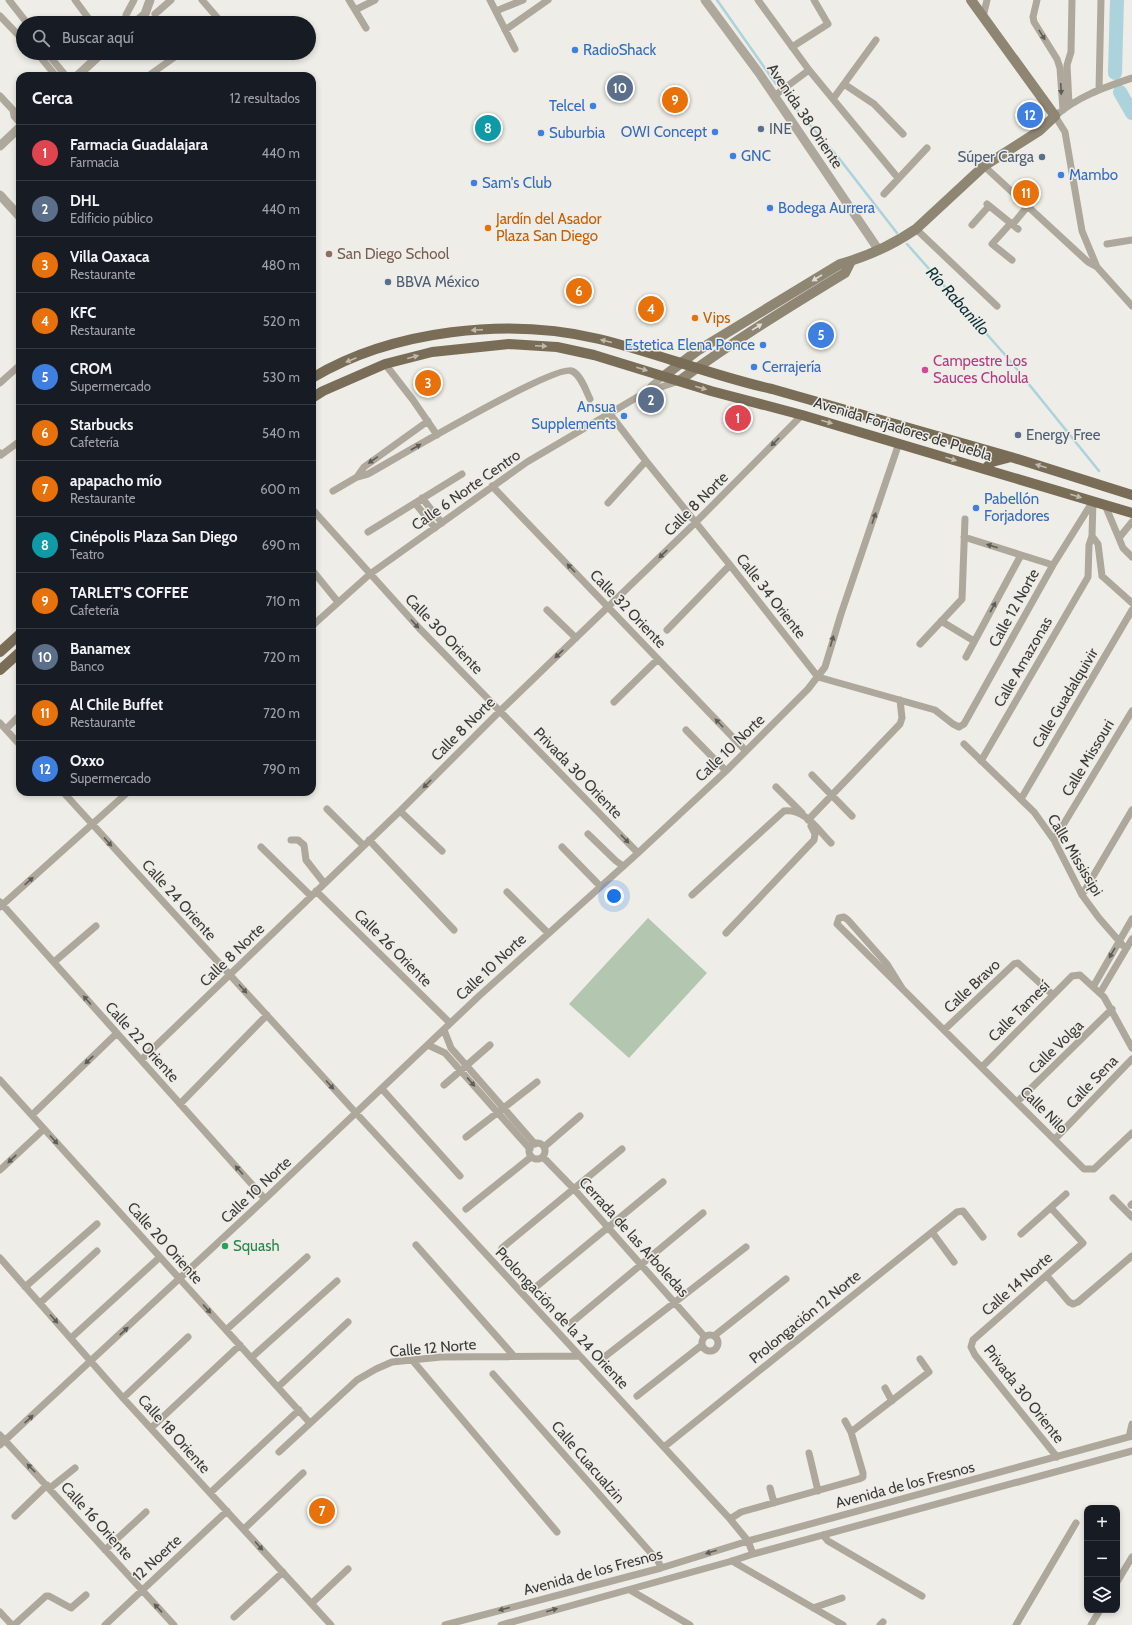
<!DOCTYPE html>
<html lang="es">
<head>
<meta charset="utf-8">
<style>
	body { margin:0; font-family:Cabin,sans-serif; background:#20242c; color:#f1f3f6 }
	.controls { position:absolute; right:12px; bottom:12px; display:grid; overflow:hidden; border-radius:8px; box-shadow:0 2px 6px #0003 }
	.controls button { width:36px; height:36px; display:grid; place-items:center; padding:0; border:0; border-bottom:1px solid #363941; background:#171b24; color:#f1f3f6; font:20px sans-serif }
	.you { position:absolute; left:614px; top:896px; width:14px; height:14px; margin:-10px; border:3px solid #fff; border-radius:50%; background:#1a73e8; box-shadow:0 0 0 6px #1a73e833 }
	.badge { display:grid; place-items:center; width:26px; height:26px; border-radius:50%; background:#c1356b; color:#fff; font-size:13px; font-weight:700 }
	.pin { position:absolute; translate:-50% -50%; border:2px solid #fff; box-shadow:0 1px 4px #0006 }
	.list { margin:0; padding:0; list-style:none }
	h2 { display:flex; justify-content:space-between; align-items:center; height:52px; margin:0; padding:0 16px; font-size:17px }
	h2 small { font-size:13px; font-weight:400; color:#9ea1a6 }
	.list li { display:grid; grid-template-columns:26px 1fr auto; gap:12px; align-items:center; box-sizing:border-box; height:56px; padding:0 16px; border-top:1px solid #363941 }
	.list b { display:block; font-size:15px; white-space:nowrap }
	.list p { margin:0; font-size:13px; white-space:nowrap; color:#9ea1a6 }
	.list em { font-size:13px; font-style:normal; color:#9ea1a6 }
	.icon { flex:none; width:22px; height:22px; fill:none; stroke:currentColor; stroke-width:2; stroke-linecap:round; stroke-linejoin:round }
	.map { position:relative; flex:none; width:1132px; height:1625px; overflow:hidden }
	.search { position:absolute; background:#171b24; box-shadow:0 2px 6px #0003; left:16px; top:16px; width:300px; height:44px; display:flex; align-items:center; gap:10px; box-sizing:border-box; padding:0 14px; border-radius:22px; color:#9ea1a6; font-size:15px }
	.panel { position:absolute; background:#171b24; box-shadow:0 2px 6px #0003; left:16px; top:72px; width:300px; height:724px; border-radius:12px }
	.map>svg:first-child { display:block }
	.green { fill:#b2c6b0 }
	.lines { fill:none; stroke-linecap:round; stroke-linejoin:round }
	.stream { stroke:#acd2dc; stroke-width:2.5 }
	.river { stroke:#acd2dc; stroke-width:14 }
	.minor { stroke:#aea79b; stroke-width:7 }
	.tertiary { stroke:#aea79b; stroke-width:9 }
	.secondary { stroke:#8f8573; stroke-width:10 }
	.primary { stroke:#796d57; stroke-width:10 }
	.oneway { fill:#5f5c57 }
	.oneway2 { fill:#e0ddd6 }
	.oneway3 { fill:#bfbaad }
	.shop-dot { fill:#3f7fe0; stroke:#eeede7; stroke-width:1.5 }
	.service-dot { fill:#5c6f8a; stroke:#eeede7; stroke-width:1.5 }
	.food-dot { fill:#e8710a; stroke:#eeede7; stroke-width:1.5 }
	.education-dot { fill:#8d6e63; stroke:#eeede7; stroke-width:1.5 }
	.hotel-dot { fill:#d1479c; stroke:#eeede7; stroke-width:1.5 }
	.leisure-dot { fill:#2e9e5b; stroke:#eeede7; stroke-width:1.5 }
	.labels { text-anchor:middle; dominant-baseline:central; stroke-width:3; stroke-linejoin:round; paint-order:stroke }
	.shop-label { font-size:15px; fill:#366cbe; stroke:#eeede7; text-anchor:start }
	.street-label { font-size:15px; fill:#3d3c3a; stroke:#eeede7 }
	.service-label { font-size:15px; fill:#4e5e75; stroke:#eeede7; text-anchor:start }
	.food-label { font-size:15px; fill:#c56008; stroke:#eeede7; text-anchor:start }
	.education-label { font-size:15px; fill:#785e54; stroke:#eeede7; text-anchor:start }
	.hotel-label { font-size:15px; fill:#b23c85; stroke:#eeede7; text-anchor:start }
	.leisure-label { font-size:15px; fill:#27864d; stroke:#eeede7; text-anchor:start }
	.water-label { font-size:16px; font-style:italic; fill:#0a2f38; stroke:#eeede7 }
</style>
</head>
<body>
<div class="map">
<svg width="1132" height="1625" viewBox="0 0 1132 1625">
	<rect width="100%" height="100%" fill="#eeede7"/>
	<!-- green -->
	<path class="green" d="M648,918L707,973L629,1058L569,1004Z"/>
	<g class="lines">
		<!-- stream -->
		<path class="stream" d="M717,0L776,84
			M794,107L838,157L897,233
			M907,244L1007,357L1099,471"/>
		<!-- river -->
		<path class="river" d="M1115,73L1117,0
			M1120,92L1132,113"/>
		<!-- minor -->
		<path class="minor" d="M9,0L27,23
			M75,0L92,23
			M202,0L222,23
			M349,0L366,28
			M490,0L515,49
			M758,0L809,70L898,178
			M1037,0L1033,17L1034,22L1057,59L1060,68L1063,110
			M355,10L375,0
			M496,11L523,0
			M155,14L171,0
			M0,16L23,40
			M983,17L987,0
			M126,23V15L134,0
			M505,30L548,0
			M792,47L828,24L814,0
			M37,53L56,76
			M47,53L66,76
			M148,76L179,54
			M844,84L874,104L903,134
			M1099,90L1101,0
			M0,96L13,110L14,116L20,123
			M774,96L809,70
			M833,99L876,40
			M1069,104L1067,65L1071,52L1072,0
			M984,166L1088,262L1097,267L1132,306
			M884,194L927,148
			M987,204L1018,229
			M1011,223L992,244L1012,260
			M1013,224L1027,207
			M972,225L989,206
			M916,229L997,306
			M1107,244L1132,240
			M1097,267L1082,231L1065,132L1055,116C1079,96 1103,88 1132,78
			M385,364L413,400L437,435
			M0,383L20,365
			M646,392L652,385L664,376
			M610,414L646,461L730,565L818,677L935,710L953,724L959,727L964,724L1053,565L1093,501
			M0,453L1,455L20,441
			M357,477L364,467L428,421
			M492,486L746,751
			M333,491L357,477L368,474C393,460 556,363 572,371C581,375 586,391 590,399
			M422,498L442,523
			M415,503L435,528
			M608,503L646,461
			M1105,505L1123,548L1132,557
			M312,509L419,628L638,853
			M368,532L462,474
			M1092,536L1098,544L1102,576
			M964,537L1053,565
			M1119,538L1132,522
			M312,570L338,602
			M1102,576L1132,603
			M547,610L576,638
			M941,621L974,641
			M312,626L370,574L527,462L646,392L679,381
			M667,630L730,565
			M920,644L962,599L965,519
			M966,657L1021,555
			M614,702L658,659
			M0,723L20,745
			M6,729L20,715
			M686,730L726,771
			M964,744L1034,812L1054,840L1082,895L1099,918L1126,949
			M981,761L1088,577L1089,545L1092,536L1093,501
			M812,775L852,816
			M776,787L802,813
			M63,792L356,1113L730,1519L748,1541L753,1554L732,1561L501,1625
			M1021,799L1132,610
			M327,809L363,845
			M400,811L442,851
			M808,820L900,724L902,718L900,700
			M588,834L616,861L623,866
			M291,840H298L304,845L306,860L324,883
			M369,840L454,930
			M1054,840L1132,711
			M261,847L311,896
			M562,847L600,886
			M316,891L450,1023
			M507,892L548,933
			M692,895L784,811C805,808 818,830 831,843
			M1082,895L1132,810
			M0,902L265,1199
			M0,907L128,792
			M726,933L814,840L815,834L811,826
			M54,962L96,926
			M1093,987L1132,919
			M902,988L887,964L848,920L844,917L839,918L837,924L840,927L1084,1169H1094L1132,1133
			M1100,993L1132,939
			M444,1030L451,1048L535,1144
			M944,1030L1014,964L1018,963L1053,995
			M428,1045L445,1053L530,1149
			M141,1060L400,811L500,711L696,522L802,415
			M982,1067L1072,976L1080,975L1104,997L1132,1048
			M0,1080L310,1423
			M444,1085L490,1045
			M382,1089L460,1176
			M1017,1102L1112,1009
			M180,1104L267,1015
			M32,1115L117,1033
			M466,1137L537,1082
			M1055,1139L1132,1059
			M529 1151a8 8 0 1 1 16 0a8 8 0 1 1-16 0Z
			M544,1147L580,1116
			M543,1157L574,1189L705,1337
			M0,1170L44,1129
			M1113,1198L1132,1217
			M1131,1205L1132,1204
			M1051,1208L1083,1243L973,1340L971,1347L975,1355L1057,1457
			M466,1209L531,1157
			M932,1232L954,1262
			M1021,1234L1066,1194
			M416,1245L513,1355
			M502,1248L622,1149
			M0,1258L123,1398L331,1625
			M1047,1276L1069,1302L1073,1304L1078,1302L1132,1256
			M537,1286L663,1182
			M25,1287L97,1224
			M40,1303L97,1251
			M571,1323L703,1213
			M226,1330L307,1257
			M702 1343a8 8 0 1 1 16 0a8 8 0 1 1-16 0Z
			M714,1336L786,1279
			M71,1338L160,1257
			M251,1358L337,1281
			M603,1358L746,1247
			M413,1361L557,1532
			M493,1374L658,1561L661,1568
			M278,1387L348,1322
			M885,1388L892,1401
			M637,1396L702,1345
			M123,1398L188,1337
			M151,1428L240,1345
			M851,1432L929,1372L920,1359
			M0,1435L174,1625
			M1129,1437L1132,1424
			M0,1445L265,1199L479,996L638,853L726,771L808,689L825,667L841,614L899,443
			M664,1447L957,1212L963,1211L983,1237
			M279,1452L357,1380L376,1369L392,1362L441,1357L579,1356
			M809,1453L818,1491
			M50,1488L75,1468
			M770,1488L774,1503
			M210,1493L299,1410
			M15,1516L47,1485
			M730,1519L741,1512L859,1479L863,1477V1473L851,1432L845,1421
			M244,1529L303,1473
			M823,1535L828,1541L922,1596
			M105,1550L146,1512
			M753,1554L1132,1451
			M732,1561L843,1625
			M1117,1582L1132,1557
			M630,1590L690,1625
			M312,1603L348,1569
			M813,1608L842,1598
			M0,1612L12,1625
			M234,1617L283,1572
			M14,1625L46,1596H49L71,1608L86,1595
			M105,1625L227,1511
			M445,1625L661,1568L748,1541L1132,1436
			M880,1625L883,1622
			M1016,1625L1076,1523
			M1091,1625L1100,1610"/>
		<!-- tertiary -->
		<path class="tertiary" d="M705,0L759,73L878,249
			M135,23L145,14L150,0
			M77,76L102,53
			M0,146L20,127
			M0,195L20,217"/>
		<!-- secondary -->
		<path class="secondary" d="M664,376L697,351L840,264C866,257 894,244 916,229L984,166L1039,131L1055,116L971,0
			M679,381C732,342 789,307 845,273L851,261"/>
		<!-- primary -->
		<path class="primary" d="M312,378C392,330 508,317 599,339C657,353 713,376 772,389L1011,457L1132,495
			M312,398L323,391L385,364L432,352L509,344L557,347L594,355L711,391L802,415L1132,513
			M985,469L992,462L1011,457
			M0,652L20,634
			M0,670L20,652"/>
	</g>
	<!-- one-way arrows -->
	<defs><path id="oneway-solid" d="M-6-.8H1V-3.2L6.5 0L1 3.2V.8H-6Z"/></defs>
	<g class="oneway">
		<use href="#oneway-solid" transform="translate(1042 35) rotate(58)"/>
		<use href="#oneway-solid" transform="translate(1061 89) rotate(87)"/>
		<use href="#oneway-solid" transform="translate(775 442) rotate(135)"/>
		<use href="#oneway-solid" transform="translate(416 447) rotate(-30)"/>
		<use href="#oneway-solid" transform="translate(373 460) rotate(145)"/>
		<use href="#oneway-solid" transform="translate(874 518) rotate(-71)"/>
		<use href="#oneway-solid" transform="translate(992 546) rotate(-163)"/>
		<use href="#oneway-solid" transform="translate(663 554) rotate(136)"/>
		<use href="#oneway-solid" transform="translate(571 568) rotate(-134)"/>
		<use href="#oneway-solid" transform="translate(993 607) rotate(-61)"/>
		<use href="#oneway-solid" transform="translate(415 624) rotate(48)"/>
		<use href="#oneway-solid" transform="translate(832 641) rotate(-73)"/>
		<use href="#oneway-solid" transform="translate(559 654) rotate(136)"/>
		<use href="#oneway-solid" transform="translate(719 723) rotate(-134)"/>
		<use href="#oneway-solid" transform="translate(427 784) rotate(135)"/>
		<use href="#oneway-solid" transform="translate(625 839) rotate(46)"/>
		<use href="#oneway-solid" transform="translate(108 842) rotate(48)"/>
		<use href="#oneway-solid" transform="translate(29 881) rotate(-42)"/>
		<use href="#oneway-solid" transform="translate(1112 953) rotate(120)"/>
		<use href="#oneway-solid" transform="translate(243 989) rotate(48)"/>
		<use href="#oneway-solid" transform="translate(87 1000) rotate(-132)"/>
		<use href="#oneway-solid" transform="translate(89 1060) rotate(136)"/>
		<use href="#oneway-solid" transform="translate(471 1082) rotate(49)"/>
		<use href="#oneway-solid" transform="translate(330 1085) rotate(48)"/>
		<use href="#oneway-solid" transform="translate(54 1140) rotate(48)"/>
		<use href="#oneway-solid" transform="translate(12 1159) rotate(137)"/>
		<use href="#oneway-solid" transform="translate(239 1170) rotate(-132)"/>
		<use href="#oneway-solid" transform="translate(207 1309) rotate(48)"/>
		<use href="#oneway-solid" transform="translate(54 1319) rotate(48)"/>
		<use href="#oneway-solid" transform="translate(124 1331) rotate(-43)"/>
		<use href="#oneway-solid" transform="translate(29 1419) rotate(-43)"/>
		<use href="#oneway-solid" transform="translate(31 1468) rotate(-134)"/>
		<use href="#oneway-solid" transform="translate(259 1546) rotate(48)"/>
		<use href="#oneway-solid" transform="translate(711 1552) rotate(163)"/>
		<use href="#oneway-solid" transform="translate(158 1608) rotate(-133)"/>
		<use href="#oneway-solid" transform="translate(504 1609) rotate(165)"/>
		<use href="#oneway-solid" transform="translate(552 1610) rotate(-16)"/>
	</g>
	<g class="oneway2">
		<use href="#oneway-solid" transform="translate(817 278) rotate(148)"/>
		<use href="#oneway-solid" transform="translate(757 327) rotate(-32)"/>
	</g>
	<g class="oneway3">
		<use href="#oneway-solid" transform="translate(477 330) rotate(177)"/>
		<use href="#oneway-solid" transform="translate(606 341) rotate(-166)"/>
		<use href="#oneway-solid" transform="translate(541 346) rotate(3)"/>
		<use href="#oneway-solid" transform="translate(413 357) rotate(-15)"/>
		<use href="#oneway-solid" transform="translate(351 360) rotate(157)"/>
		<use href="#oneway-solid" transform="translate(642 369) rotate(17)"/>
		<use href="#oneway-solid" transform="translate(701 388) rotate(16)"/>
		<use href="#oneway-solid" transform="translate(827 422) rotate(16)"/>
		<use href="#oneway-solid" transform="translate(951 459) rotate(17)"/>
		<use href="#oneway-solid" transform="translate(1041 466) rotate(-162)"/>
		<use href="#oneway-solid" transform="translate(1076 496) rotate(17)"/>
	</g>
	<!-- markers -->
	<g class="shop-dot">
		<circle cx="575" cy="50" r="4"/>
		<circle cx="593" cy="106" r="4"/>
		<circle cx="715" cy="132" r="4"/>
		<circle cx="541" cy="133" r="4"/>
		<circle cx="733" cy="156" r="4"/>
		<circle cx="1061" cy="175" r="4"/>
		<circle cx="474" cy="183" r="4"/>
		<circle cx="770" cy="208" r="4"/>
		<circle cx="763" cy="345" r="4"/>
		<circle cx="754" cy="367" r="4"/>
		<circle cx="624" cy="416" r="4"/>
		<circle cx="976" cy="508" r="4"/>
	</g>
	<g class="service-dot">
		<circle cx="761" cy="129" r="4"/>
		<circle cx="1042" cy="157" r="4"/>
		<circle cx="388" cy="282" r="4"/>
		<circle cx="1018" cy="435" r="4"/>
	</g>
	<g class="food-dot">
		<circle cx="488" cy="228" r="4"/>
		<circle cx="695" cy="318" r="4"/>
	</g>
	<circle class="education-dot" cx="329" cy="254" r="4"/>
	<circle class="hotel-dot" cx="925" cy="370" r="4"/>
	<circle class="leisure-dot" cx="225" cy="1246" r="4"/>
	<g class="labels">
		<!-- shop labels -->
		<g class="shop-label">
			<text x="583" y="50">RadioShack</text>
			<text x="585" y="106" text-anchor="end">Telcel</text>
			<text x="707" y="132" text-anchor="end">OWI Concept</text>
			<text x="549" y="133">Suburbia</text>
			<text x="741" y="156">GNC</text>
			<text x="1069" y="175">Mambo</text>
			<text x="482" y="183">Sam's Club</text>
			<text x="778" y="208">Bodega Aurrera</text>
			<text x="755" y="345" text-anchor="end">Estetica Elena Ponce</text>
			<text x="762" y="367">Cerrajería</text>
			<text x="616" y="407" text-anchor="end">Ansua<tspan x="616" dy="17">Supplements</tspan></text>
			<text x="984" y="499">Pabellón<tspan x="984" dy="17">Forjadores</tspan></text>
		</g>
		<!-- street labels -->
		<g class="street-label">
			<text transform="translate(805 116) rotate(56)">Avenida 38 Oriente</text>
			<text transform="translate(903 429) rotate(17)">Avenida Forjadores de Puebla</text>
			<text transform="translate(466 490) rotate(-35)">Calle 6 Norte Centro</text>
			<text transform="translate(696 504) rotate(-45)">Calle 8 Norte</text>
			<text transform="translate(771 596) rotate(52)">Calle 34 Oriente</text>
			<text transform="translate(1014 608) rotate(-61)">Calle 12 Norte</text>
			<text transform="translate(628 609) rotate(46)">Calle 32 Oriente</text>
			<text transform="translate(444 634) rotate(46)">Calle 30 Oriente</text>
			<text transform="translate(1023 662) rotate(-60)">Calle Amazonas</text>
			<text transform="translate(1065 698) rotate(-59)">Calle Guadalquivir</text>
			<text transform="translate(463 729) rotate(-45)">Calle 8 Norte</text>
			<text transform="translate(730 748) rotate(-44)">Calle 10 Norte</text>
			<text transform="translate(1088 758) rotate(-59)">Calle Missouri</text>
			<text transform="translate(578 773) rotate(46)">Privada 30 Oriente</text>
			<text transform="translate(1075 855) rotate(59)">Calle Mississipi</text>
			<text transform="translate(179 900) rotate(48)">Calle 24 Oriente</text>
			<text transform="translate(393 948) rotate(45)">Calle 26 Oriente</text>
			<text transform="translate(232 955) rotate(-44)">Calle 8 Norte</text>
			<text transform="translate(491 967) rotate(-43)">Calle 10 Norte</text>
			<text transform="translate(972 986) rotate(-43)">Calle Bravo</text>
			<text transform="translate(1019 1011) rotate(-45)">Calle Tamesí</text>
			<text transform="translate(142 1042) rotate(48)">Calle 22 Oriente</text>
			<text transform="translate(1056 1047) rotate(-44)">Calle Volga</text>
			<text transform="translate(1092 1082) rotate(-46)">Calle Sena</text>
			<text transform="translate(1044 1110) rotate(45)">Calle Nilo</text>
			<text transform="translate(256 1190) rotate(-43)">Calle 10 Norte</text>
			<text transform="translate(634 1237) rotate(48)">Cerrada de las Arboledas</text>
			<text transform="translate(165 1243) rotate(48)">Calle 20 Oriente</text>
			<text transform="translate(1017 1284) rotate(-41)">Calle 14 Norte</text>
			<text transform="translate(805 1317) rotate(-39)">Prolongación 12 Norte</text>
			<text transform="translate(562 1318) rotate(47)">Prolongación de la 24 Oriente</text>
			<text transform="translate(433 1348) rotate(-5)">Calle 12 Norte</text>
			<text transform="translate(1024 1394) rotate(52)">Privada 30 Oriente</text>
			<text transform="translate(174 1434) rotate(48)">Calle 18 Oriente</text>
			<text transform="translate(588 1462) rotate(49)">Calle Cuacualzin</text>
			<text transform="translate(905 1485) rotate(-15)">Avenida de los Fresnos</text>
			<text transform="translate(97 1521) rotate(48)">Calle 16 Oriente</text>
			<text transform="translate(157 1558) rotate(-43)">12 Noerte</text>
			<text transform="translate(593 1572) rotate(-15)">Avenida de los Fresnos</text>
		</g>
		<!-- service labels -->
		<g class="service-label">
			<text x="769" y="129">INE</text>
			<text x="1034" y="157" text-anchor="end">Súper Carga</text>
			<text x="396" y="282">BBVA México</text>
			<text x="1026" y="435">Energy Free</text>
		</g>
		<!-- food labels -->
		<g class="food-label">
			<text x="496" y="219">Jardín del Asador<tspan x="496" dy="17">Plaza San Diego</tspan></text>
			<text x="703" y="318">Vips</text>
		</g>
		<!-- education labels -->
		<g class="education-label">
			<text x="337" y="254">San Diego School</text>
		</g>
		<!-- hotel labels -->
		<g class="hotel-label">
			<text x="933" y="361">Campestre Los<tspan x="933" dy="17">Sauces Cholula</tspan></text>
		</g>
		<!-- leisure labels -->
		<g class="leisure-label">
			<text x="233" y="1246">Squash</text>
		</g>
		<!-- water labels -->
		<g class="water-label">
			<text transform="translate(958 301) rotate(48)">Río Rabanillo</text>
		</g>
	</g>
</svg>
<div class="controls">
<button>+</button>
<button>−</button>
<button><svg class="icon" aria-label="layers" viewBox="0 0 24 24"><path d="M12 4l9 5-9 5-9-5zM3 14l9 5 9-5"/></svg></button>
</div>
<div class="you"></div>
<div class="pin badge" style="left:738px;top:418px;background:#e0444e">1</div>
<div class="pin badge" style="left:651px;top:400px;background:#5c6f8a">2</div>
<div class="pin badge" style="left:428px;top:383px;background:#e8710a">3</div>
<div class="pin badge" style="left:651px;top:309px;background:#e8710a">4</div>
<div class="pin badge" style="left:821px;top:335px;background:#3f7fe0">5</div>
<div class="pin badge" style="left:579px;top:291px;background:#e8710a">6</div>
<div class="pin badge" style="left:322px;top:1511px;background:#e8710a">7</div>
<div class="pin badge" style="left:488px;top:128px;background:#0f9aa8">8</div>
<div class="pin badge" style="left:675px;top:100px;background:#e8710a">9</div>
<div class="pin badge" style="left:620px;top:88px;background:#5c6f8a">10</div>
<div class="pin badge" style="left:1026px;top:193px;background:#e8710a">11</div>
<div class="pin badge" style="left:1030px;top:115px;background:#3f7fe0">12</div>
<div class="search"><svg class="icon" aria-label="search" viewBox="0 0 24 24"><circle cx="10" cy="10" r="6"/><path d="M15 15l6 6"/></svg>Buscar aquí</div>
<section class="panel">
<h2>Cerca<small>12 resultados</small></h2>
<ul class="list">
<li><span class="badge" style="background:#e0444e">1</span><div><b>Farmacia Guadalajara</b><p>Farmacia</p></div><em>440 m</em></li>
<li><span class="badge" style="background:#5c6f8a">2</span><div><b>DHL</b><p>Edificio público</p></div><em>440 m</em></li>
<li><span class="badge" style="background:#e8710a">3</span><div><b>Villa Oaxaca</b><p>Restaurante</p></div><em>480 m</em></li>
<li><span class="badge" style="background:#e8710a">4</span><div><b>KFC</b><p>Restaurante</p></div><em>520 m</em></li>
<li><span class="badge" style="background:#3f7fe0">5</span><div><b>CROM</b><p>Supermercado</p></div><em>530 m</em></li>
<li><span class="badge" style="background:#e8710a">6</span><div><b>Starbucks</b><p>Cafetería</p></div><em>540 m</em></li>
<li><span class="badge" style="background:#e8710a">7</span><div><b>apapacho mío</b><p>Restaurante</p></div><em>600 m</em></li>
<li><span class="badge" style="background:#0f9aa8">8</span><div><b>Cinépolis Plaza San Diego</b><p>Teatro</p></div><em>690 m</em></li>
<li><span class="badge" style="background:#e8710a">9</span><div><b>TARLET'S COFFEE</b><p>Cafetería</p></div><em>710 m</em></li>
<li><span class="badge" style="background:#5c6f8a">10</span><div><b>Banamex</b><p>Banco</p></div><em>720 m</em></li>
<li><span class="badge" style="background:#e8710a">11</span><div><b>Al Chile Buffet</b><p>Restaurante</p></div><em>720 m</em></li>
<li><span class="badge" style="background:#3f7fe0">12</span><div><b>Oxxo</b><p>Supermercado</p></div><em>790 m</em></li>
</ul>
</section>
</div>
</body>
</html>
